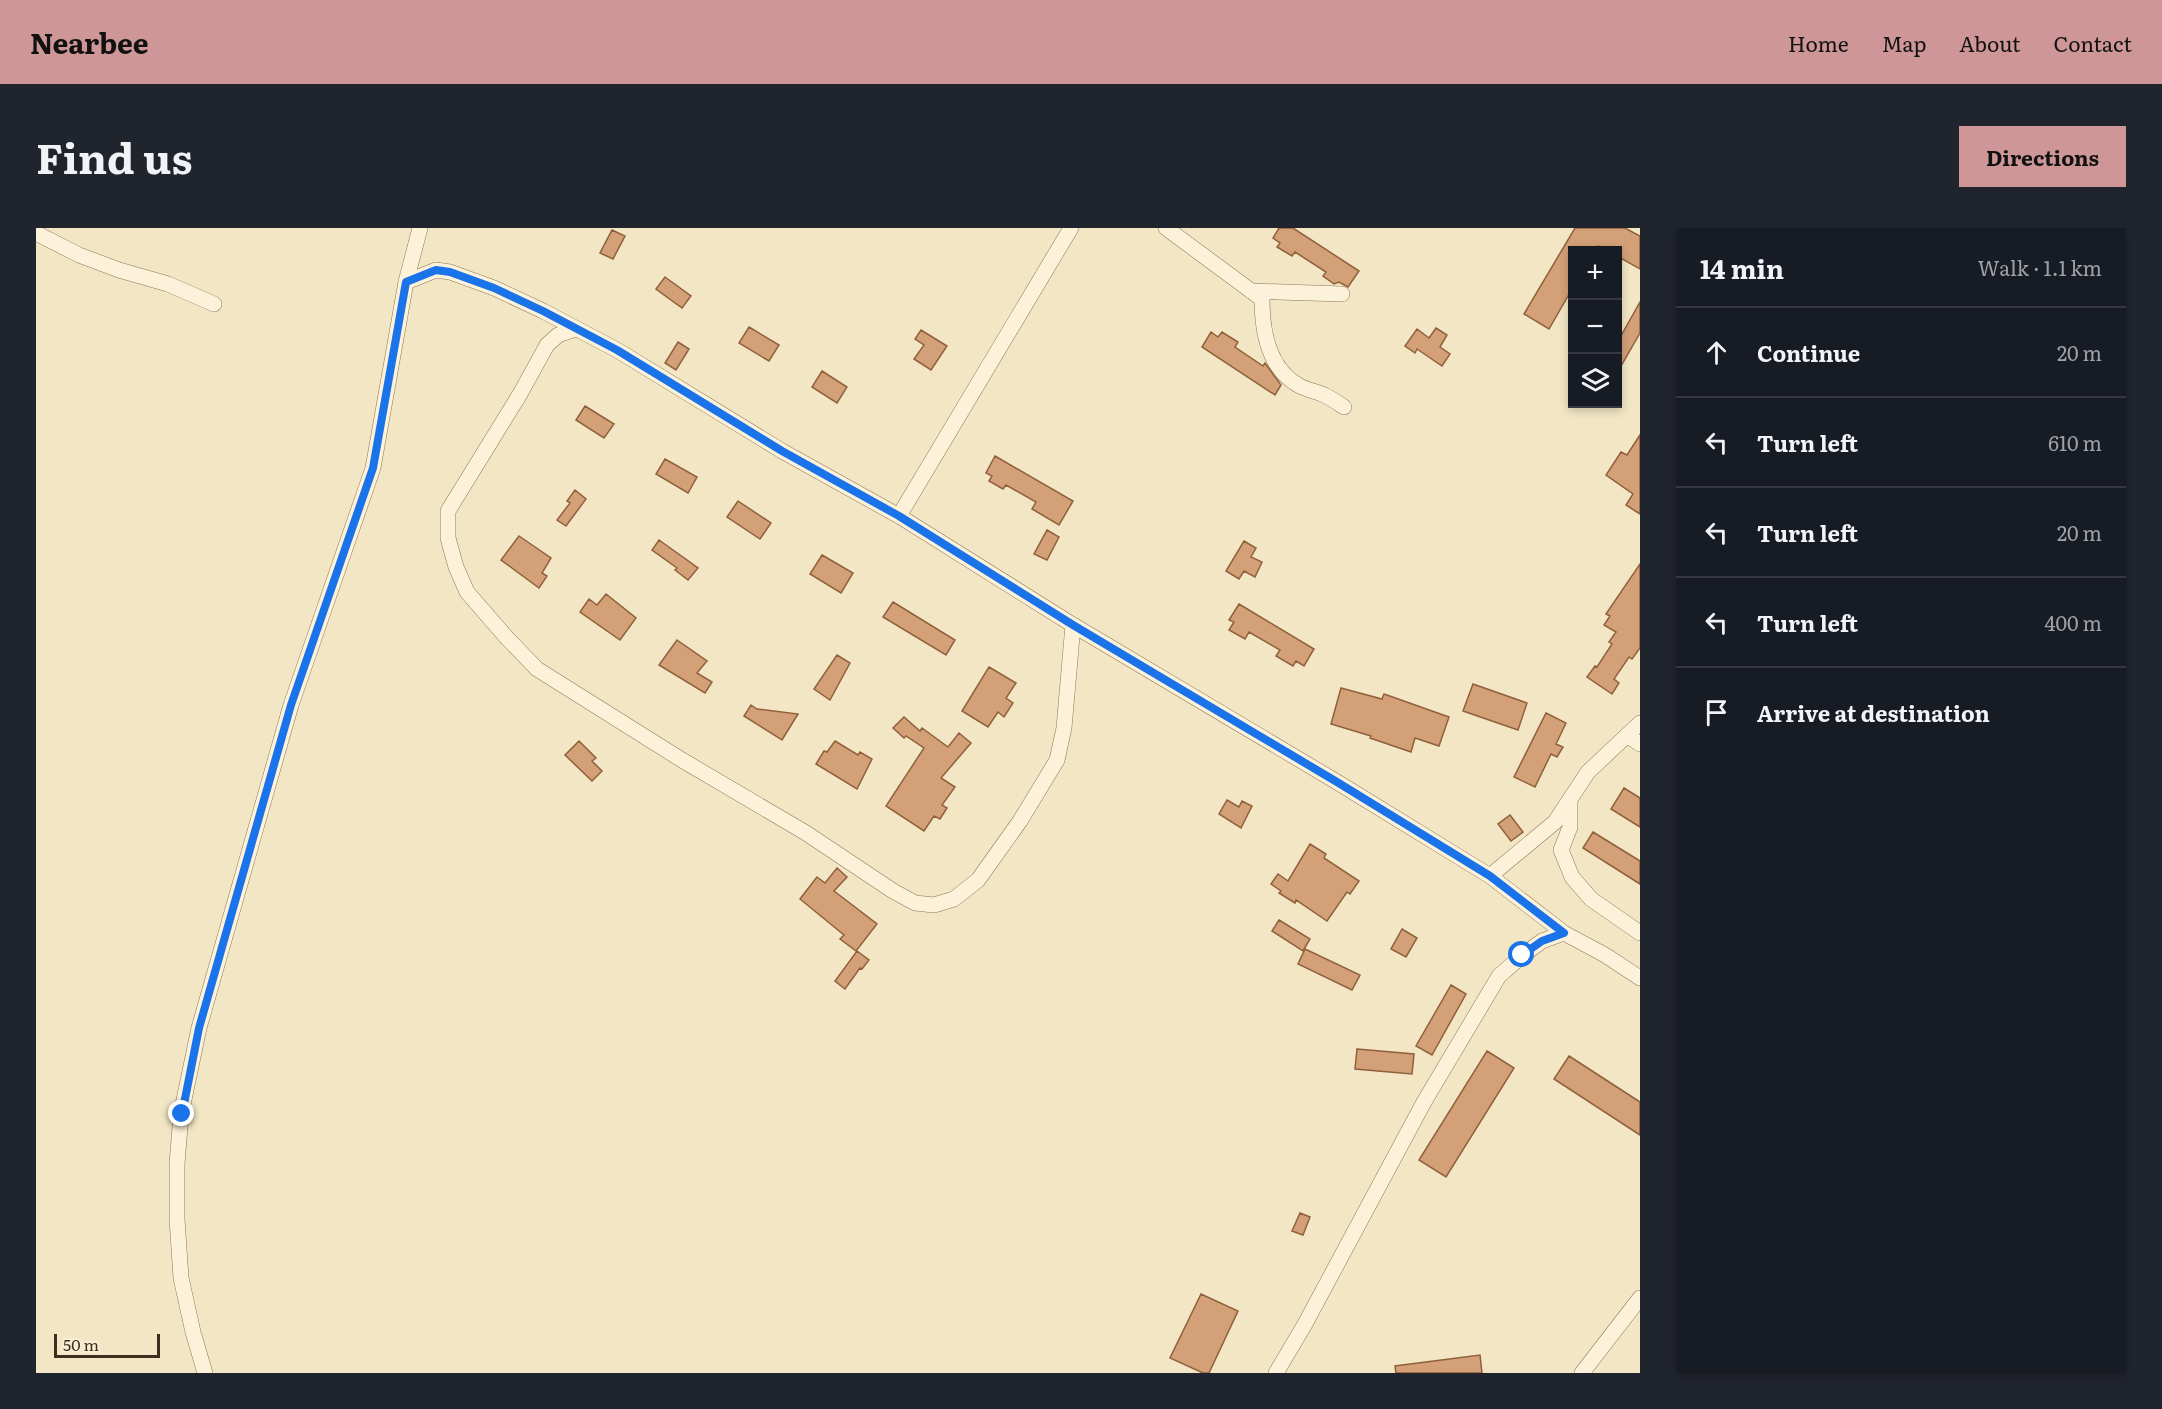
<!DOCTYPE html>
<html lang="en">
<head>
<meta charset="utf-8">
<style>
	body { margin:0; font-family:Literata,serif; background:#20242c; color:#f1f3f6 }
	.controls { position:absolute; right:18px; top:18px; display:grid; overflow:hidden; border-radius:0px; box-shadow:0 3px 9px #0003 }
	.controls button { width:54px; height:54px; display:grid; place-items:center; padding:0; border:0; border-bottom:2px solid #363941; background:#171b24; color:#f1f3f6; font:30px sans-serif }
	.scale { position:absolute; left:18px; bottom:15px; width:106px; box-sizing:border-box; padding-left:6px; border:3px solid #3e2e1e; border-top:0; font-size:16px; line-height:21px; white-space:nowrap; color:#3e2e1e; -webkit-text-stroke:4px #f9efd5; paint-order:stroke }
	.stop { position:absolute; width:18px; height:18px; margin:-14px; border:4px solid #1a73e8; border-radius:50%; background:#fff }
	.stop.end { background:#1a73e8; border-color:#fff; box-shadow:0 2px 6px #0008 }
	.list { margin:0; padding:0; list-style:none }
	h2 { display:flex; justify-content:space-between; align-items:center; height:78px; margin:0; padding:0 24px; font-size:26px }
	h2 small { font-size:20px; font-weight:400; color:#9ea1a6 }
	.list li { display:grid; grid-template-columns:39px 1fr auto; gap:18px; align-items:center; box-sizing:border-box; height:90px; padding:0 24px; border-top:2px solid #363941 }
	.list b { display:block; font-size:22px; white-space:nowrap }
	.list em { font-size:20px; font-style:normal; color:#9ea1a6 }
	.icon { flex:none; width:33px; height:33px; fill:none; stroke:currentColor; stroke-width:2; stroke-linecap:round; stroke-linejoin:round }
	.map { position:relative; flex:none; width:1604px; height:1145px; overflow:hidden; border-radius:0px }
	header { display:flex; align-items:center; gap:36px; box-sizing:border-box; height:84px; padding:0 30px; background:#ce9697; color:#111 }
	header strong { font-size:28px }
	nav { display:flex; gap:33px; margin-inline-start:auto; font-size:21px }
	.intro { display:flex; align-items:center; justify-content:space-between; box-sizing:border-box; height:144px; padding:0 36px }
	h1 { margin:0; font-size:42px }
	.button { padding:15px 27px; border-radius:0px; background:#ce9697; color:#111; font-size:21px; font-weight:700 }
	main { display:flex; gap:36px; padding:0 36px }
	aside { flex:1; background:#171b24; border-radius:0px; box-shadow:0 3px 9px #0003 }
	.map>svg:first-child { display:block }
	.building { fill:#d3a077; stroke:#90603c; stroke-width:1.5 }
	.lines { fill:none; stroke-linecap:round; stroke-linejoin:round }
	.street-casing { stroke:#8f7759; stroke-width:16 }
	.street { stroke:#fcf2d9; stroke-width:15 }
	.route { stroke:#1a73e8; stroke-width:8 }
</style>
</head>
<body>
<header>
<strong>Nearbee</strong>
<nav><a>Home</a><a>Map</a><a>About</a><a>Contact</a></nav>
</header>
<div class="intro"><h1>Find us</h1><a class="button">Directions</a></div>
<main>
<div class="map">
<svg width="1604" height="1145" viewBox="0 0 1604 1145">
	<rect width="100%" height="100%" fill="#f2e6c5"/>
	<!-- building -->
	<path class="building" d="M1243,0H1257L1323,43L1312,59L1303,54L1298,56L1287,48L1290,44L1259,24L1256,28L1241,19L1244,15L1237,10Z
		M1539,0H1589L1604,8V41L1581,28V22H1571L1562,18L1559,22H1536V61L1513,101L1488,86Z
		M576,2L589,8L577,31L564,25Z
		M629,49L655,68L646,80L620,61Z
		M1604,74V105L1581,145V115Z
		M713,99L743,117L733,133L703,115Z
		M1400,100L1411,107L1404,119L1414,126L1406,138L1381,121L1379,125L1369,118L1381,101L1393,110Z
		M885,102L911,118L895,142L878,131L888,117L879,111Z
		M1175,104L1182,109L1186,104L1202,114L1199,119L1227,138L1229,135L1245,157L1239,167L1166,119Z
		M642,114L653,121L640,142L629,135Z
		M786,143L811,159L801,175L776,159Z
		M549,178L578,196L568,210L540,192Z
		M1604,207V286L1590,277L1597,266L1570,247L1585,224L1591,227Z
		M959,228L1037,273L1023,297L996,281L1000,274L970,257L967,261L953,253L956,248L950,245Z
		M629,231L661,249L652,265L620,246Z
		M539,262L550,271L530,298L521,292L534,275L531,273Z
		M702,273L735,295L724,311L691,289Z
		M1011,302L1023,309L1011,332L998,326Z
		M483,308L515,330L506,345L511,348L503,360L465,332Z
		M623,312L662,340L652,352L639,342L641,340L616,322Z
		M1208,313L1220,320L1215,329L1226,334L1219,349L1208,343L1203,351L1190,343Z
		M786,327L817,345L805,365L774,346Z
		M1604,336V420L1596,431L1593,429L1578,451L1583,455L1576,466L1551,449L1559,438L1561,439L1576,416L1573,414L1580,404L1568,397L1574,388L1570,386Z
		M570,366L600,390L584,412L544,384L553,371L561,377Z
		M857,374L919,412L910,427L847,389Z
		M1203,376L1278,421L1268,438L1260,433L1257,438L1240,428L1244,422L1213,404L1209,411L1193,402L1198,394L1193,392Z
		M641,412L671,433L661,445L676,454L669,465L623,437Z
		M801,427L814,435L794,472L778,461Z
		M953,439L980,455L970,470L977,475L968,489L962,484L952,499L926,483Z
		M1437,456L1491,475L1482,502L1427,483Z
		M1305,460L1346,471L1348,466L1413,489L1403,518L1379,510L1375,524L1334,510L1335,508L1295,496Z
		M715,477L721,481L762,486L746,512L708,488Z
		M1510,485L1530,495L1520,516L1527,519L1521,529L1515,526L1499,559L1478,549Z
		M868,489L884,503L886,500L912,519L923,505L935,515L905,550L919,559L906,577L911,580L904,591L898,588L888,603L850,578L888,520L870,508L868,510L857,500Z
		M543,513L560,530L556,533L566,543L556,553L529,527Z
		M799,513L822,527L824,524L836,531L821,561L780,536L788,523L791,524Z
		M1588,560L1604,570V599L1575,581Z
		M1191,572L1203,579L1206,573L1216,578L1205,600L1183,586Z
		M1474,587L1487,604L1475,613L1462,596Z
		M1557,604L1604,633V656L1547,620Z
		M1274,616L1290,626L1288,630L1323,653L1314,666L1311,664L1291,693L1260,672L1259,675L1243,665L1245,663L1235,656L1242,646L1252,653Z
		M801,640L811,649L798,663L841,696L820,723L804,711L808,707L764,671L781,649L789,655Z
		M1243,692L1274,711L1267,723L1236,703Z
		M1366,701L1381,710L1370,729L1355,721Z
		M1269,721L1324,747L1316,762L1262,736Z
		M821,723L833,732L826,741L824,740L809,761L799,753Z
		M1415,757L1430,766L1396,827L1380,818Z
		M1321,821L1378,826L1376,846L1319,841Z
		M1451,823L1478,840L1410,949L1383,932Z
		M1533,828L1604,874V907L1518,851Z
		M1264,985L1274,989L1267,1007L1256,1003Z
		M1165,1066L1202,1083L1173,1145H1167L1134,1130Z
		M1444,1127L1446,1145H1360L1359,1138Z"/>
	<g class="lines">
		<defs>
			<path id="street" d="M1130,0L1226,71C1226,101 1232,140 1262,157C1270,162 1280,163 1288,167C1295,170 1302,175 1308,179
				M0,5L43,27L83,42L132,56L178,76
				M370,54L400,42L414,44L458,60L507,83L581,122L746,223L863,288L1037,397L1301,554L1454,648L1528,705L1569,727L1604,750
				M1215,63L1306,66
				M540,101L522,107L511,117L484,166L412,283V310L420,339L431,364L471,410L501,441L646,532L770,605L857,663L879,675L898,677L918,671L942,652L984,593L1021,532L1028,500L1037,397
				M863,288L1035,0
				M1591,507L1604,516
				M1534,571V599L1525,622L1536,649L1555,671L1604,705
				M1454,648L1519,594L1552,544L1604,495
				M169,1145L157,1104L145,1050L141,991V936L145,886L163,800L255,477L337,240L370,54L384,0
				M1240,1145L1269,1096L1388,874L1463,748L1487,727L1506,713L1528,705
				M1546,1145L1604,1070"/>
		</defs>
		<!-- street casing -->
		<use href="#street" class="street-casing"/>
		<!-- street -->
		<use href="#street" class="street"/>
	</g>
	<g class="lines">
		<!-- route -->
		<path class="route" d="M146,886L163,800L255,477L337,240L370,54L400,42L414,44L458,60L507,83L581,122L746,223L863,288L1037,397L1301,554L1454,648L1528,705L1506,713L1486,727"/>
	</g>
</svg>
<div class="controls">
<button>+</button>
<button>−</button>
<button><svg class="icon" aria-label="layers" viewBox="0 0 24 24"><path d="M12 4l9 5-9 5-9-5zM3 14l9 5 9-5"/></svg></button>
</div>
<div class="scale">50 m</div>
<div class="stop" style="left:1486px;top:727px"></div>
<div class="stop end" style="left:146px;top:886px"></div>
</div>
<aside>
<h2>14 min<small>Walk · 1.1 km</small></h2>
<ul class="list">
<li><svg class="icon" aria-label="ahead" viewBox="0 0 24 24"><path d="M12 20V5M6 11l6-6 6 6"/></svg><div><b>Continue</b></div><em>20 m</em></li>
<li><svg class="icon" aria-label="left" viewBox="0 0 24 24"><path d="M17 20v-9H6M10 6l-5 5 5 5"/></svg><div><b>Turn left</b></div><em>610 m</em></li>
<li><svg class="icon" aria-label="left" viewBox="0 0 24 24"><path d="M17 20v-9H6M10 6l-5 5 5 5"/></svg><div><b>Turn left</b></div><em>20 m</em></li>
<li><svg class="icon" aria-label="left" viewBox="0 0 24 24"><path d="M17 20v-9H6M10 6l-5 5 5 5"/></svg><div><b>Turn left</b></div><em>400 m</em></li>
<li><svg class="icon" aria-label="arrive" viewBox="0 0 24 24"><path d="M6 21V4h12l-3 4 3 4H6"/></svg><div><b>Arrive at destination</b></div></li>
</ul>
</aside>
</main>
</body>
</html>
